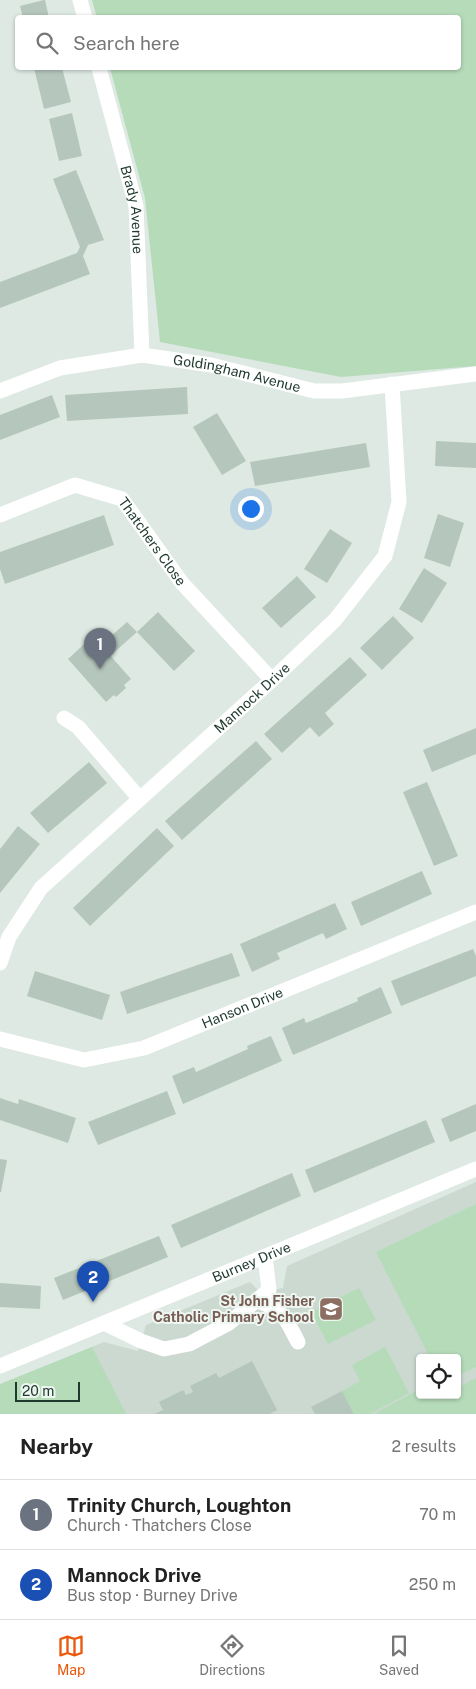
<!DOCTYPE html>
<html lang="en">
<head>
<meta charset="utf-8">
<style>
	body { margin:0; font-family:"Public Sans",sans-serif; background:#f6f6f6; color:#222 }
	.controls { position:absolute; right:15px; bottom:15px; display:grid; overflow:hidden; border-radius:5px; box-shadow:0 1px 4px #0004 }
	.controls button { width:45px; height:45px; display:grid; place-items:center; padding:0; border:0; border-bottom:1px solid #e0e0e0; background:#fff; color:#222; font:25px sans-serif }
	.scale { position:absolute; left:15px; bottom:12px; width:65px; box-sizing:border-box; padding-left:5px; border:2px solid #1f392e; border-top:0; font-size:14px; line-height:18px; white-space:nowrap; color:#1f392e; -webkit-text-stroke:4px #edf6f0; paint-order:stroke }
	.you { position:absolute; left:250px; top:508px; width:18px; height:18px; margin:-12px; border:4px solid #fff; border-radius:50%; background:#1a73e8; box-shadow:0 0 0 8px #1a73e833 }
	.badge { display:grid; place-items:center; width:32px; height:32px; border-radius:50%; background:#ea580c; color:#fff; font-size:16px; font-weight:700 }
	.pin { position:absolute; translate:-50% -41px; filter:drop-shadow(0 1px 2px #0008) }
	.pin::after { content:''; position:absolute; top:26px; width:18px; height:15px; background:inherit; clip-path:polygon(0 0,100% 0,50% 100%) }
	.list { margin:0; padding:0; list-style:none }
	h2 { display:flex; justify-content:space-between; align-items:center; height:65px; margin:0; padding:0 20px; font-size:21px }
	h2 small { font-size:16px; font-weight:400; color:#767676 }
	.list li { display:grid; grid-template-columns:32px 1fr auto; gap:15px; align-items:center; box-sizing:border-box; height:70px; padding:0 20px; border-top:1px solid #e0e0e0 }
	.list b { display:block; font-size:19px; white-space:nowrap }
	.list p { margin:0; font-size:16px; white-space:nowrap; color:#767676 }
	.list em { font-size:16px; font-style:normal; color:#767676 }
	.icon { flex:none; width:28px; height:28px; fill:none; stroke:currentColor; stroke-width:2; stroke-linecap:round; stroke-linejoin:round }
	.map { position:relative; flex:none; width:476px; height:1414px; overflow:hidden }
	.search { position:absolute; background:#fff; box-shadow:0 1px 4px #0004; left:15px; right:15px; top:15px; height:55px; display:flex; align-items:center; gap:12px; box-sizing:border-box; padding:0 18px; border-radius:5px; color:#767676; font-size:19px }
	.sheet { height:205px; background:#fff }
	nav { display:flex; justify-content:space-around; align-items:center; box-sizing:border-box; height:70px; border-top:1px solid #e0e0e0; background:#fff; font-size:14px; color:#767676 }
	nav a { display:grid; justify-items:center; gap:2px }
	nav .on { color:#ea580c }
	.map>svg:first-child { display:block }
	.built { fill:#cbd9d1; fill-rule:evenodd }
	.green { fill:#b5dbb9 }
	.building { fill:#b5c7bd }
	.lines { fill:none; stroke-linecap:round; stroke-linejoin:round }
	.minor { stroke:#fff; stroke-width:15 }
	.labels { text-anchor:middle; dominant-baseline:central; stroke-width:4; stroke-linejoin:round; paint-order:stroke }
	.street-label { font-size:14px; fill:#1f392e; stroke:#edf6f0 }
	.education-label { font-size:14px; font-weight:bold; fill:#785e54; stroke:#edf6f0; text-anchor:end }
</style>
</head>
<body>
<div class="map">
<svg width="476" height="1414" viewBox="0 0 476 1414">
	<rect width="100%" height="100%" fill="#dde9e2"/>
	<!-- built -->
	<path class="built" d="M476,1182V1414H17L2,1384L104,1342L138,1351L146,1325L250,1282L260,1292L283,1288L287,1266ZM420,1358H457V1395H420Z"/>
	<!-- green -->
	<path class="green" d="M92,0H476V366L341,377L160,342L145,198L110,68H458V18H97Z
		M476,1204V1367L457,1376V1358H430L376,1252Z
		M359,1288L376,1320L328,1344L311,1312Z
		M92,1347L126,1414H0V1384Z
		M385,1347L409,1393L370,1414H354L342,1391L360,1381L352,1365Z
		M476,1378V1414H374L420,1389V1395H457V1388Z"/>
	<!-- building -->
	<path class="building" d="M44,0H45L49,18H23L20,6Z
		M34,68H62L71,102L44,109Z
		M72,113L82,156L59,161L49,119Z
		M76,170L104,240L88,245L83,256L90,274L0,308V282L77,253L80,247L53,179Z
		M187,387L188,414L67,421L65,395Z
		M52,395L60,417L0,440V415Z
		M217,413L246,461L222,475L193,427Z
		M436,441L476,443V468L435,466Z
		M366,443L370,467L255,486L250,462Z
		M438,514L464,523L450,567L424,558Z
		M104,515L114,545L5,584L0,569V552Z
		M330,529L352,543L327,583L304,569Z
		M424,568L447,583L422,623L399,609Z
		M297,576L316,597L281,628L262,608Z
		M158,612L195,651L174,671L137,632L111,655L102,644L127,622L137,632Z
		M393,616L414,638L382,670L360,648Z
		M93,636L131,679L124,685L126,688L116,697L114,695L106,702L68,659Z
		M350,657L367,675L325,713L334,724L319,737L310,727L282,753L264,734Z
		M476,728V754L432,772L423,750Z
		M256,741L272,759L182,840L165,821Z
		M89,762L107,783L48,833L30,813Z
		M427,782L458,856L434,866L403,792Z
		M18,826L40,844L0,893V849Z
		M157,828L174,846L90,926L73,908Z
		M422,871L432,894L361,926L351,902Z
		M335,903L347,929L326,939L323,933L277,953L280,959L252,972L240,944Z
		M473,949L476,956V976L401,1006L391,981Z
		M232,953L240,976L127,1014L120,992Z
		M35,971L110,995L102,1020L27,996Z
		M381,987L392,1013L293,1055L282,1028L304,1018L306,1023L358,1001L357,998Z
		M271,1036L282,1061L183,1104L172,1076L194,1067L196,1072L248,1049L247,1046Z
		M167,1091L176,1114L98,1145L88,1122Z
		M0,1098L18,1104L19,1099L76,1118L68,1143L0,1120Z
		M476,1104V1131L450,1142L441,1119Z
		M426,1120L435,1142L314,1193L305,1170Z
		M0,1159L7,1160L1,1192H0Z
		M292,1173L301,1196L181,1248L171,1225Z
		M159,1236L168,1257L63,1300L54,1278Z
		M0,1283L41,1286L40,1309L0,1307Z
		M252,1361L277,1410L270,1414H154L163,1410L159,1402L183,1390L186,1395L193,1392L190,1386L216,1373L219,1378Z
		M342,1391L354,1414H315L311,1407Z"/>
	<g class="lines">
		<!-- minor -->
		<g class="minor">
			<path d="M80,0L85,18"/>
			<path id="s1" d="M99,68L136,206L142,355"/>
			<path id="s2" d="M0,391L60,368L142,355L211,365L314,391H342L476,374"/>
			<path id="s3" d="M0,515L75,485L122,499L182,583L272,680"/>
			<path d="M64,718L78,727L140,799"/>
			<path id="s4" d="M0,963L9,937L41,888L272,680L335,620L385,556L399,502L392,384"/>
			<path id="s5" d="M0,1039L84,1060L144,1048L476,912"/>
			<path d="M258,1301C285,1311 285,1318 298,1342"/>
			<path d="M104,1323L141,1341L164,1349L189,1344L229,1323L269,1290L265,1257"/>
			<path id="s6" d="M0,1366L476,1169"/>
		</g>
	</g>
	<!-- icons -->
	<defs>
		<symbol id="school-square" viewBox="-11 -11 22 22"><rect x="-9" y="-9" width="18" height="18" rx="4" fill="#8d6e63" stroke="#edf6f0"/><path d="M0-5L7-2L0 1L-7-2ZM-4 1L0 2.5L4 1V4Q0 6-4 4Z" fill="#fff"/></symbol>
	</defs>
	<g fill-rule="evenodd">
		<use href="#school-square" x="317" y="1295" width="28" height="28"/>
	</g>
	<g class="labels">
		<!-- street labels -->
		<g class="street-label">
			<text stroke="none"><textPath href="#s1" startOffset="146">Brady Avenue</textPath></text>
			<text stroke="none"><textPath href="#s2" startOffset="244">Goldingham Avenue</textPath></text>
			<text stroke="none"><textPath href="#s3" startOffset="182">Thatchers Close</textPath></text>
			<text stroke="none"><textPath href="#s4" startOffset="370">Mannock Drive</textPath></text>
			<text stroke="none"><textPath href="#s5" startOffset="254">Hanson Drive</textPath></text>
			<text stroke="none"><textPath href="#s6" startOffset="272">Burney Drive</textPath></text>
		</g>
		<!-- education labels -->
		<g class="education-label">
			<text x="314" y="1301">St John Fisher<tspan x="314" dy="16">Catholic Primary School</tspan></text>
		</g>
	</g>
</svg>
<div class="controls">
<button><svg class="icon" aria-label="locate" viewBox="0 0 24 24"><circle cx="12" cy="12" r="6"/><path d="M12 2v4M12 18v4M2 12h4M18 12h4"/></svg></button>
</div>
<div class="scale">20 m</div>
<div class="you"></div>
<div class="pin badge" style="left:100px;top:669px;background:#6b7280">1</div>
<div class="pin badge" style="left:93px;top:1302px;background:#1a4fb4">2</div>
<div class="search"><svg class="icon" aria-label="search" viewBox="0 0 24 24"><circle cx="10" cy="10" r="6"/><path d="M15 15l6 6"/></svg>Search here</div>
</div>
<section class="sheet">
<h2>Nearby<small>2 results</small></h2>
<ul class="list">
<li><span class="badge" style="background:#6b7280">1</span><div><b>Trinity Church, Loughton</b><p>Church · Thatchers Close</p></div><em>70 m</em></li>
<li><span class="badge" style="background:#1a4fb4">2</span><div><b>Mannock Drive</b><p>Bus stop · Burney Drive</p></div><em>250 m</em></li>
</ul>
</section>
<nav>
<a class="on"><svg class="icon" aria-label="map" viewBox="0 0 24 24"><path d="M3 6l6-2 6 2 6-2v14l-6 2-6-2-6 2zM9 4v14M15 6v14"/></svg>Map</a>
<a><svg class="icon" aria-label="directions" viewBox="0 0 24 24"><path d="M12 3l9 9-9 9-9-9zM9 14v-3h6M13 9l2 2-2 2"/></svg>Directions</a>
<a><svg class="icon" aria-label="saved" viewBox="0 0 24 24"><path d="M7 4h10v16l-5-4-5 4z"/></svg>Saved</a>
</nav>
</body>
</html>
